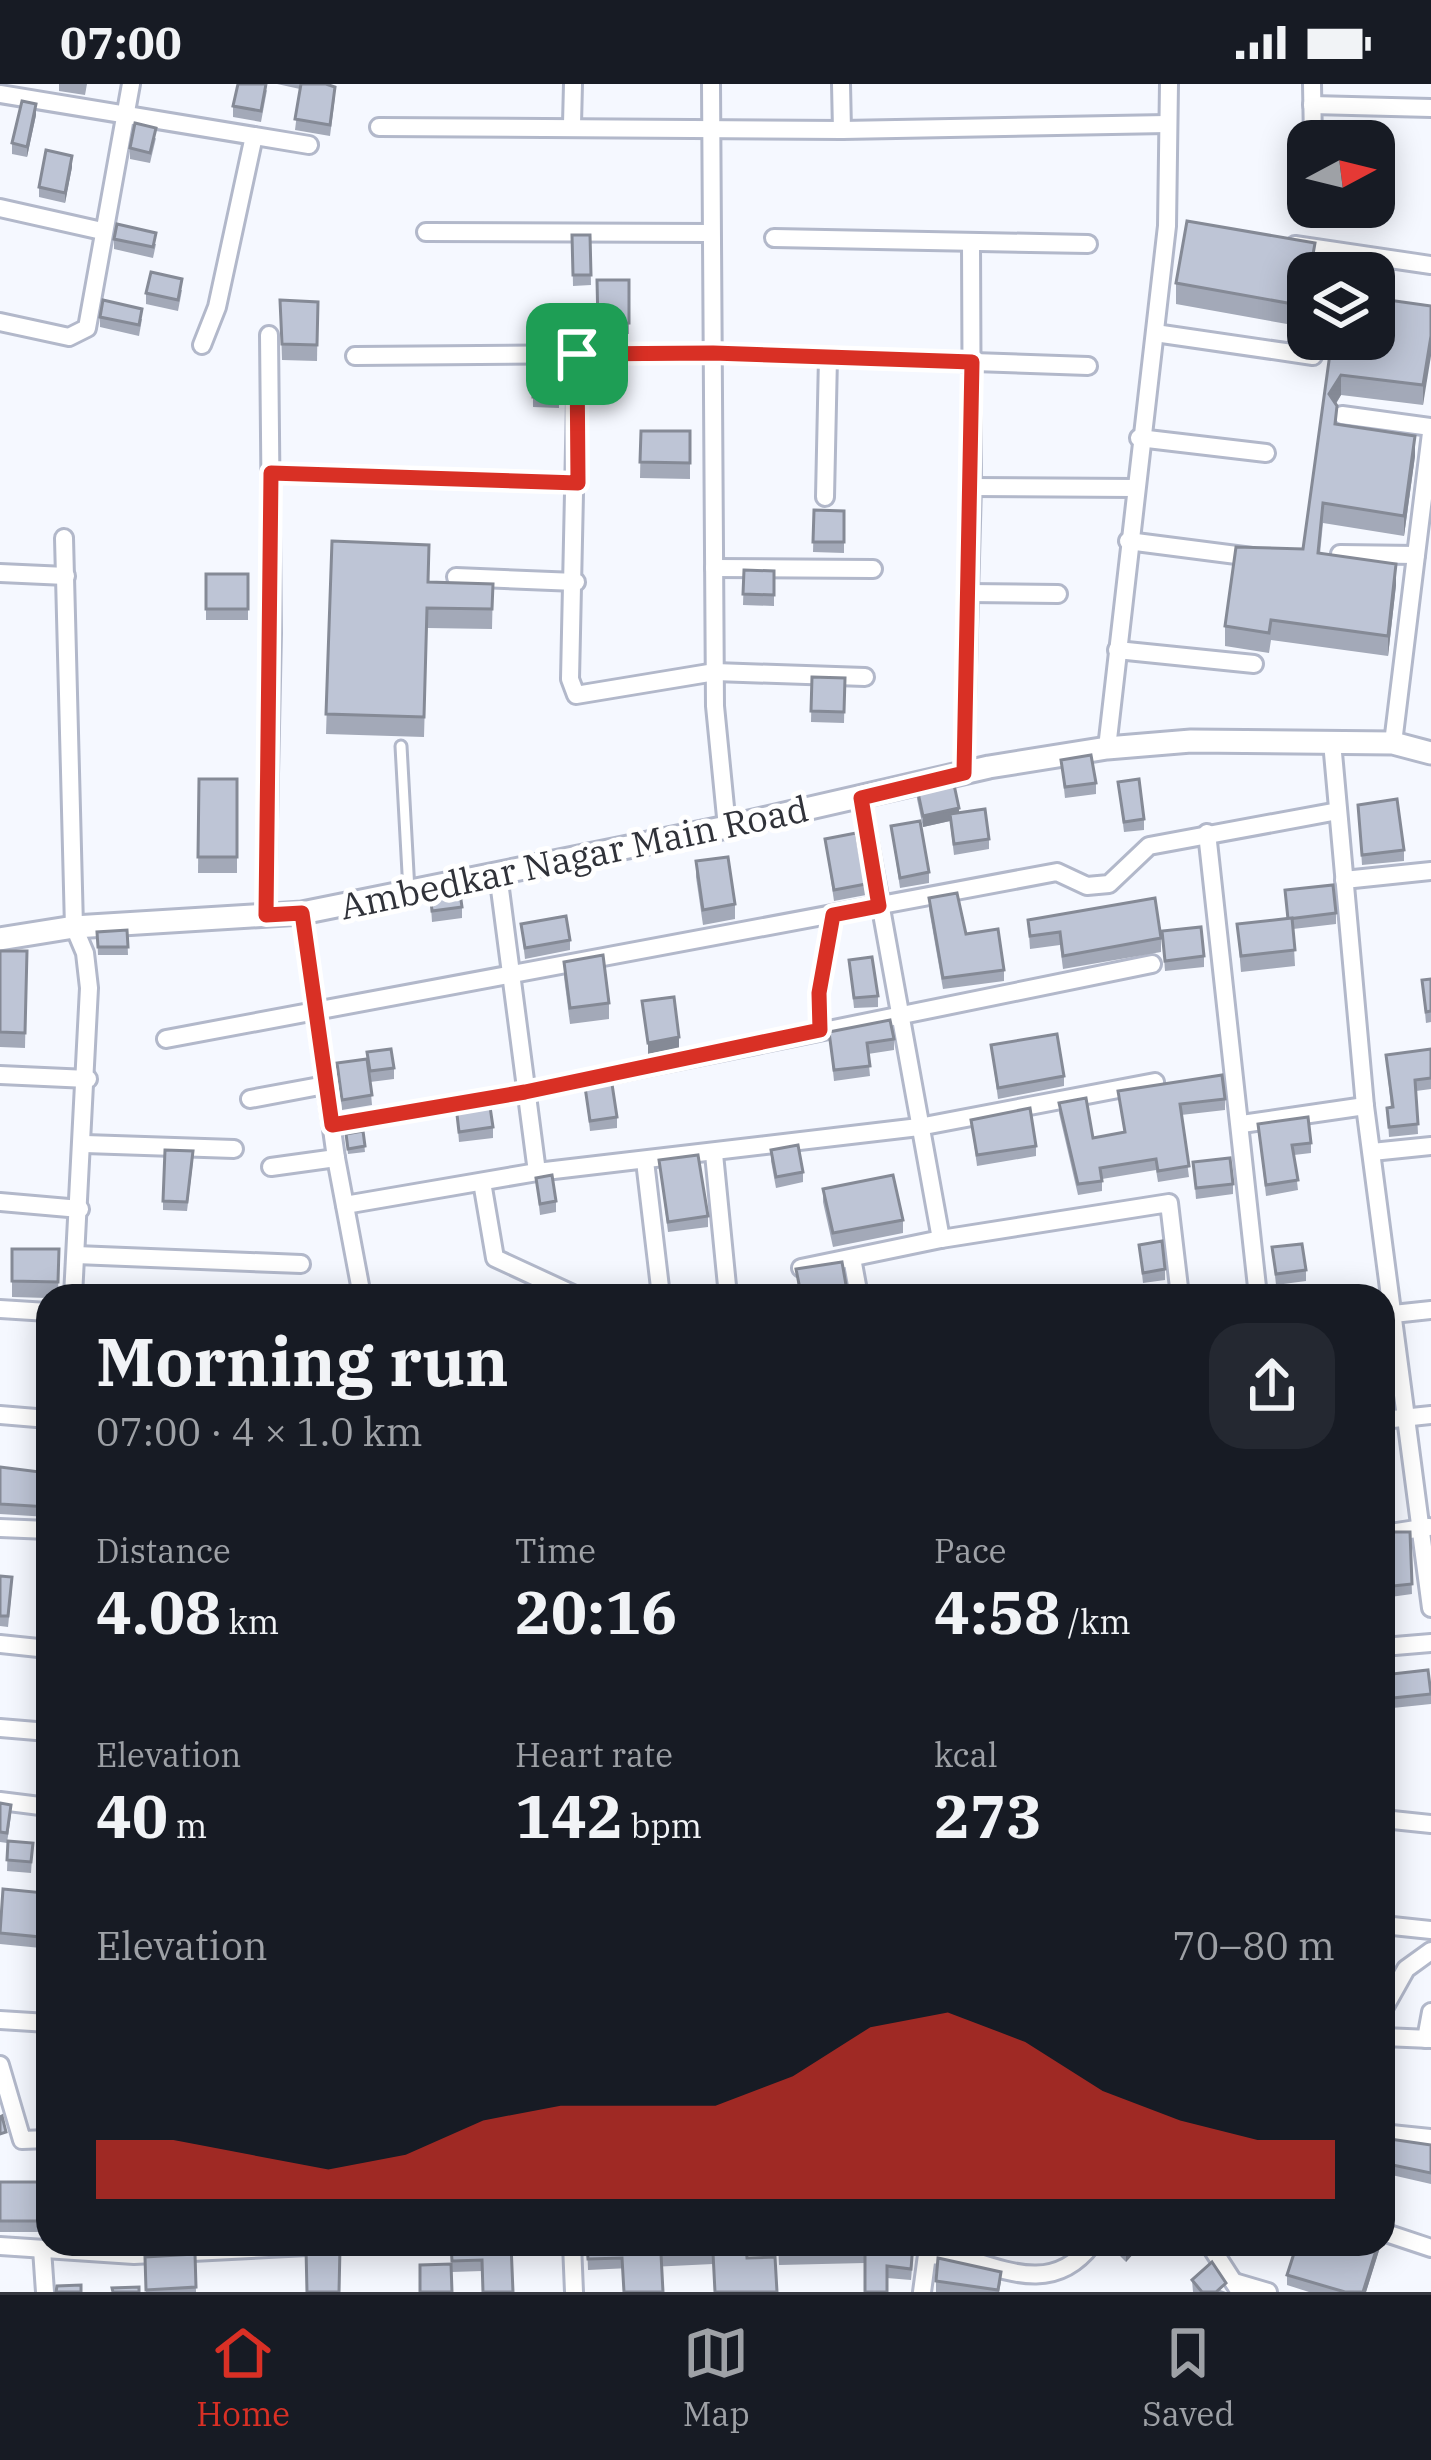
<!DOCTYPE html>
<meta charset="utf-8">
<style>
body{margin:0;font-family:"IBM Plex Serif",serif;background:#242831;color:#f1f3f6;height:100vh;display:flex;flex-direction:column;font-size:45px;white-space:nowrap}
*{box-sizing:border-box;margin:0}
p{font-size:39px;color:#9ea1a6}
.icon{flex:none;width:66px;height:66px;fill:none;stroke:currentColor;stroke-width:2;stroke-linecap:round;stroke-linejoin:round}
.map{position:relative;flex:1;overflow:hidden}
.sheet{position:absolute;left:36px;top:1200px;width:1359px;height:972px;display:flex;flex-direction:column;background:#171b24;border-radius:36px;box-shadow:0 6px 30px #0003}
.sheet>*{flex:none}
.needle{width:78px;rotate:83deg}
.tools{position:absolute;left:1287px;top:36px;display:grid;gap:24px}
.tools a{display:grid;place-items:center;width:108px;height:108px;border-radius:24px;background:#171b24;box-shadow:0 6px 30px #0003;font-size:60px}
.pin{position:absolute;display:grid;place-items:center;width:102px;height:102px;color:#fff;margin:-51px;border-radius:24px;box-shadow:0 6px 18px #0006}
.round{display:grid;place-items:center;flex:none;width:126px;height:126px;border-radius:36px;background:#242831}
.head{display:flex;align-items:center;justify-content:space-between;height:204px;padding:0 60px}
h1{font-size:66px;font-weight:800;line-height:90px}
.figures{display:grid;grid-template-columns:repeat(3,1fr);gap:18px;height:204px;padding:12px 60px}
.figures div{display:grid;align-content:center}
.figures b{font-size:60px;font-weight:800}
.figures small{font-size:33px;font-weight:400}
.figures p{font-size:33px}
.chart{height:336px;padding:24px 60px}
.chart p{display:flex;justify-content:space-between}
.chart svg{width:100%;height:216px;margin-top:12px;fill:#d93025;opacity:.7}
.status{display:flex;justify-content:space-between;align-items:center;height:84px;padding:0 60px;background:#171b24;direction:ltr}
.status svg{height:33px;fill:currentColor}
.dock{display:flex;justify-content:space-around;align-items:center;height:168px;border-top:3px solid #363941;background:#171b24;font-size:33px;color:#9ea1a6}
.dock a{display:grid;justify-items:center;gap:6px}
.dock .current{color:#d93025}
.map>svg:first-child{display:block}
</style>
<div class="status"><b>07:00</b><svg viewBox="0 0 49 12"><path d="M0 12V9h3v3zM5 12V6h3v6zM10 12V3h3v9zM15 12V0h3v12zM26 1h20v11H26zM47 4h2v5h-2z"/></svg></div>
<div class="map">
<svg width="1431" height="2208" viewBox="0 0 1431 2208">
<rect width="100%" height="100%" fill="#f5f8ff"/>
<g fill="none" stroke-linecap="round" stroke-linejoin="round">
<g stroke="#b2b8ca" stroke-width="15">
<polyline id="service" points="401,662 409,807"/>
</g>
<g stroke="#b2b8ca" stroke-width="22">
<g id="minor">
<polyline points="711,0 715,622 727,743"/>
<polyline points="841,0 842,46"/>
<polyline points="1312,0 1313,57"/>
<polyline points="0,10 309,61"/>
<polyline points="1312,21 1431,24"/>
<polyline points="572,40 573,0"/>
<polyline points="379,43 842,46 1167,40"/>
<polyline points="0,124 102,147"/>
<polyline points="426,148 710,149"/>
<polyline points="774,154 1088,160"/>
<polyline points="1295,161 1431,181"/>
<polyline points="0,238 69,253 87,244 131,0"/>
<polyline points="1155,249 1313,272"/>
<polyline points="202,261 217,223 254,52"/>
<polyline points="577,270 570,595 576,611 715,588 865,593"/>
<polyline points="355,272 713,269 1088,282"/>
<polyline points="1342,331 1431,343"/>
<polyline points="1139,354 1266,369"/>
<polyline points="271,389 578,399"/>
<polyline points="972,403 1134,404"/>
<polyline points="825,413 828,273"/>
<polyline points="64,454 74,843 85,869 89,904 73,1212"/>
<polyline points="1128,457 1252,473"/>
<polyline points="1340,470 1416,471"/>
<polyline points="714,484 873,485"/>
<polyline points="0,489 66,492"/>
<polyline points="456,493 576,498"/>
<polyline points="967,509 1058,510"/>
<polyline points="1117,566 1254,580"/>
<polyline points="1332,658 1365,1022 1431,1524"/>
<polyline points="1393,659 1431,349"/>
<polyline points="1107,664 1167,142 1169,0"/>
<polyline points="964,689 972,403 971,158"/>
<polyline points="861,714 941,1155"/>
<polyline points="1207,749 1258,1212"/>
<polyline points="498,790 537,1088"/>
<polyline points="1344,796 1431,787"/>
<polyline points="302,829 336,1074 362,1212"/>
<polyline points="266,831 272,549 269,251"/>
<polyline points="820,946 819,909 833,831"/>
<polyline points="166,955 1057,788 1087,802 1109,800 1149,762 1338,727"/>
<polyline points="0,991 88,995"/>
<polyline points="250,1015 325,1001"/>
<polyline points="1242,1040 1365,1022"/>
<polyline points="332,1041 525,1008 1152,880"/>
<polyline points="85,1060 234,1065"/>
<polyline points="1372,1068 1431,1062"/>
<polyline points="714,1070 728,1212"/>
<polyline points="645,1077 661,1212"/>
<polyline points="271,1083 336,1074"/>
<polyline points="482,1098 495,1174 577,1212"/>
<polyline points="0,1118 80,1125"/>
<polyline points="345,1121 537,1088 919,1043 1155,998"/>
<polyline points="76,1171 301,1180"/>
<polyline points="852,1174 859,1212"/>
<polyline points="801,1184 941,1155 1169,1119 1180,1212"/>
<polyline points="0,1225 48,1228"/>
<polyline points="1384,1231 1431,1226"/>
<polyline points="0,1331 48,1335"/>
<polyline points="1383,1336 1431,1331"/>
<polyline points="0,1444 48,1446"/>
<polyline points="1383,1450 1429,1443"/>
<polyline points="0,1560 48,1565"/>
<polyline points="1383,1563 1431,1559"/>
<polyline points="0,1644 48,1648"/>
<polyline points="0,1717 48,1723"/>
<polyline points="1383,1735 1431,1740"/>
<polyline points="1383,1841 1431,1846"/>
<polyline points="1383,1926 1406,1885 1431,1867"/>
<polyline points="0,1936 48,1939"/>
<polyline points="1383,1953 1431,1955"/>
<polyline points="1426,1955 1431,1928"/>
<polyline points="0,1981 22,2056 48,2055"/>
<polyline points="1391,2050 1431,2054"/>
<polyline points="1383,2148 1431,2164"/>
<polyline points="572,2160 574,2208"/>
<polyline points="1209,2160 1240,2208"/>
<polyline points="0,2162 134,2171 347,2160"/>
<polyline points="42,2165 45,2208"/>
<path d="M961,2173c50,16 95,35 131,-13"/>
<polyline points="1234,2198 1268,2208"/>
<polyline points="922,2208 927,2171 961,2173 963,2160"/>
</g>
</g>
<g stroke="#b2b8ca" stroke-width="27">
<polyline id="tertiary" points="0,855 74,843 302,829 727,743 989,683 1107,664 1191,657 1393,659 1431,669"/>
</g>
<use href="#service" stroke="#fff" stroke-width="9"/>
<use href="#minor" stroke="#fff" stroke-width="16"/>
<use href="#tertiary" stroke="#fff" stroke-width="21"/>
</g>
<g fill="#a3a9b8">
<polygon points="59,0 87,0 85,11 59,7"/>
<polygon points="277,0 327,0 335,13 330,52 295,46 300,5"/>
<polygon points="267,6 261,38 233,33 233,22"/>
<polygon points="36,31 27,73 12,70 12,59"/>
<polygon points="156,54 150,79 130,75 130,64"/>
<polygon points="72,83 65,119 39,113 39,103"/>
<polygon points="572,151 590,151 591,201 573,202"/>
<polygon points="114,155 156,160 153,174 114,165"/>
<polygon points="1315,180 1313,189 1308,189 1308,218 1304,243 1176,220 1176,199"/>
<polygon points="597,196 629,196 629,250 598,250"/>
<polygon points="182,206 178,227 146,220 146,209"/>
<polygon points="280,216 318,218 317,277 282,276"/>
<polygon points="1431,222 1423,321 1341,311 1336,320 1337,340 1415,372 1404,452 1323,439 1320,470 1396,501 1388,572 1271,556 1269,569 1225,562 1225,542 1303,465 1332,255"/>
<polygon points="100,233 142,235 139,252 100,243"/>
<polygon points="559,272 559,324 533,323 533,273"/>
<polygon points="641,347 690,347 690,395 640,394"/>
<polygon points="814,426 844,427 844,469 813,468"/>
<polygon points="332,457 429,498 493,500 492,545 427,544 424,653 326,650"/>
<polygon points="744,486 774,487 774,522 743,521"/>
<rect x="206" y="490" width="42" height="46"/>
<polygon points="812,593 845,594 844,639 811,638"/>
<polygon points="1061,676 1096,699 1096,710 1065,714"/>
<polygon points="199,695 237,695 237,789 198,789"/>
<polygon points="1118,698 1144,735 1144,746 1124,748"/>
<polygon points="917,704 959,728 989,755 989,765 954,771 950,737 923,743 917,715"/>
<polygon points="1358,721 1404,766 1404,777 1362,781"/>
<polygon points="891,742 929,788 929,799 900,804"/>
<polygon points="825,755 866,800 866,811 834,817"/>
<polygon points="696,777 735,820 735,835 703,841 696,793"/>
<polygon points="1285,806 1336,829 1336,840 1293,845 1295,882 1241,888 1237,840 1287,835"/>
<polygon points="430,808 462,823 462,834 432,838"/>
<polygon points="929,814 1004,886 1004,897 943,905 929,825"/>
<polygon points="1028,836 1161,854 1161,868 1063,885 1060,861 1030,865"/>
<polygon points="521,840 570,856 570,866 525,875"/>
<polygon points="127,846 128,871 98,871 97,848"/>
<polygon points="1162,847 1204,872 1204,883 1165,887"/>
<polygon points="0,867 27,867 25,964 0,963"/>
<polygon points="849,876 878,912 878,923 854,924"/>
<polygon points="564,878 609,919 609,935 570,940 564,893"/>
<polygon points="1431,895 1431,938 1426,939 1422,896"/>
<polygon points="829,948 894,955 894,966 868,970 870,992 834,997"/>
<polygon points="991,961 1064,992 1064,1002 998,1015"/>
<polygon points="1431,965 1431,1005 1416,1007 1418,1050 1389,1053 1387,1024 1391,1024 1386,971"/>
<polygon points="337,979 394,984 394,995 370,998 372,1021 342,1026"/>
<polygon points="585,1003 617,1033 617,1044 590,1047"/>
<polygon points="1118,1007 1225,1015 1225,1026 1181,1031 1189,1093 1158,1098 1156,1086 1102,1095 1102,1107 1078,1111 1059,1029 1059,1019 1093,1054 1124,1048"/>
<polygon points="456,1022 493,1043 493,1054 459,1058"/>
<polygon points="971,1036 1036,1062 1036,1072 977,1082"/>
<polygon points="1258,1040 1311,1059 1311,1069 1294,1071 1298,1106 1266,1112"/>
<polygon points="363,1047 365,1068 348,1070 346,1050"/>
<polygon points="771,1066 803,1088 803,1098 776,1104 771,1077"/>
<polygon points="659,1076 708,1132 708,1143 668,1148"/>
<polygon points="193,1077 187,1127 163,1126 163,1117"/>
<polygon points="1193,1078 1233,1100 1233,1110 1196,1115"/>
<polygon points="536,1094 556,1117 556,1128 540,1131"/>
<polygon points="823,1105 903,1136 903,1149 833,1163 823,1118"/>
<polygon points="1139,1161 1165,1185 1165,1196 1143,1199"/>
<polygon points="1272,1163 1306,1186 1306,1197 1276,1201"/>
<polygon points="12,1165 59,1165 58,1212 48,1212 48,1214 12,1213"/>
<polygon points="796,1185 846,1201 846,1212 799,1212"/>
<polygon points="1383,1263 1389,1295 1389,1306 1383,1307"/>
<polygon points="0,1383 48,1389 48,1433 0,1430"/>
<polygon points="1383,1448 1410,1448 1412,1510 1383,1514"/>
<polygon points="0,1492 12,1504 8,1543 0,1542"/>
<polygon points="1383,1591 1431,1610 1431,1620 1383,1625"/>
<polygon points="0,1719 11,1731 7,1759 0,1758"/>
<polygon points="8,1757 33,1759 31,1789 7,1787"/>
<polygon points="45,1809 41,1864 0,1860 0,1840"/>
<polygon points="1383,2054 1431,2061 1431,2100 1383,2089"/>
<polygon points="0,2098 41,2098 42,2148 0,2148"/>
<polygon points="451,2160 511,2160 482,2187 452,2188"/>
<polygon points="587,2160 746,2160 713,2180 588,2186"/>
<polygon points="778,2160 914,2160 911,2196 887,2194 865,2179 779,2181"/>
<polygon points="973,2160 1001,2160 999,2172 975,2164"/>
<polygon points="1108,2160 1142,2160 1126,2178"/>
<polygon points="1381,2160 1366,2208 1309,2208 1287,2201 1287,2191"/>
<polygon points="195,2170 196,2208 146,2208 145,2173"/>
<polygon points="1192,2196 1226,2208 1193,2208"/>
<polygon points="936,2197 1001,2198 999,2208 936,2208"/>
</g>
<g fill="#858a96">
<polygon points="36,20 36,31 27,73 27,63"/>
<polygon points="72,72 72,83 65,119 65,109"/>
<polygon points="1315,159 1313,189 1309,189"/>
<polygon points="1308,197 1308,218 1304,243 1304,222"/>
<polygon points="1431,252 1431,272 1423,321 1423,301"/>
<polygon points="1341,291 1341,311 1329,330 1329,310"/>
<polygon points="1415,352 1415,372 1404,452 1404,432"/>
<polygon points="1396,480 1396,501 1388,572 1388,552"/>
<polygon points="959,724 959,735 950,730 950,737 923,743 923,732"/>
<polygon points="679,953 679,964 648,970 648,959"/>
<polygon points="1133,2160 1142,2160 1126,2178 1126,2168"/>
<polygon points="1378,2160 1381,2160 1366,2208 1363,2208"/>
</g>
<g fill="#bec5d6" stroke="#858a96" stroke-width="3">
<polygon points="238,0 266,0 261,27 233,22"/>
<polygon points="301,0 326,0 335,3 330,41 295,35"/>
<polygon points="22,17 36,20 27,63 12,59"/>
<polygon points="135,39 156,44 150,69 130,64"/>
<polygon points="46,66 72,72 65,109 39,103"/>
<polygon points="1187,137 1315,159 1304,222 1176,199"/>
<polygon points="117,140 156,149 153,163 114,155"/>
<polygon points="572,151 590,151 591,191 573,191"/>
<polygon points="151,188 182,195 178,216 146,209"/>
<polygon points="597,196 629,196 629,239 598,240"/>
<polygon points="1374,214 1431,222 1431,252 1423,301 1341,291 1329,310 1337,322 1335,340 1415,352 1404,432 1323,419 1318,469 1396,480 1388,552 1271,536 1269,549 1225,542 1236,463 1303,465 1332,255 1374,255"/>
<polygon points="103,216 142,225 139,241 100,233"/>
<polygon points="280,216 318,218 317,261 282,260"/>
<polygon points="559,272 559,313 533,313 533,273"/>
<polygon points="641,347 690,347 690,379 640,378"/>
<polygon points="814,426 844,427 844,458 813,458"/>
<polygon points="332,457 429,461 428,498 493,500 492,525 427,524 424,633 326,630"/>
<polygon points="744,486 774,487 774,511 743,510"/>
<rect x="206" y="490" width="42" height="35"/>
<polygon points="812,593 845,594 844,628 811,627"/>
<polygon points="1091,671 1096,699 1065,703 1061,676"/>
<polygon points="199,695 237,695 237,773 198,773"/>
<polygon points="1139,695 1144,735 1124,738 1118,698"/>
<polygon points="953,696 959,724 923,732 917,704"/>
<polygon points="1397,715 1404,766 1362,771 1358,721"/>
<polygon points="985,725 989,755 954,760 950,730"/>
<polygon points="920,737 929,788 900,794 891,742"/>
<polygon points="856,749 866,800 834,806 825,755"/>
<polygon points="728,773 735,820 703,826 696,777"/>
<polygon points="1333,801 1336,829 1288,835 1285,806"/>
<polygon points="459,802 462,823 432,827 430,808"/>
<polygon points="957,809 966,850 998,845 1004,886 943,894 929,814"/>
<polygon points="1155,814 1161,854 1063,872 1060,848 1030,852 1028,836"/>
<polygon points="566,832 570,856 525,864 521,840"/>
<polygon points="1292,834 1295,866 1241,872 1237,840"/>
<polygon points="1201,843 1204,872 1165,877 1162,847"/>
<polygon points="127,846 128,863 98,863 97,848"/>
<polygon points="0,867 27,867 25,949 0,948"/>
<polygon points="603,871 609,919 570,924 564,878"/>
<polygon points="872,873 878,912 854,914 849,876"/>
<polygon points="1431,895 1431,927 1426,928 1422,896"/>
<polygon points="674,913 679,953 648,959 642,917"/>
<polygon points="890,936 894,955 867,959 870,982 834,986 829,948"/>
<polygon points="1057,950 1064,992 998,1004 991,961"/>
<polygon points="391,965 394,984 370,987 367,968"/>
<polygon points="1431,965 1431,994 1415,996 1418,1040 1389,1043 1387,1024 1393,1023 1386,971"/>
<polygon points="367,975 372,1011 342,1016 337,979"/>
<polygon points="1222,991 1225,1015 1180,1020 1189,1082 1158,1087 1156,1075 1100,1084 1102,1097 1078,1100 1059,1019 1086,1014 1093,1054 1125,1048 1118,1007"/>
<polygon points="612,1000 617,1033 590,1037 585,1003"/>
<polygon points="489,1016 493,1043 459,1048 456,1022"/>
<polygon points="1030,1024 1036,1062 977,1071 971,1036"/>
<polygon points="1308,1033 1311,1059 1292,1061 1298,1096 1266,1101 1258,1040"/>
<polygon points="363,1047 365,1062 348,1065 346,1050"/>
<polygon points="798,1061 803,1088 776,1093 771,1066"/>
<polygon points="165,1066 193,1067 187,1118 163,1117"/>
<polygon points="698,1071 708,1132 668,1138 659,1076"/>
<polygon points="1230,1074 1233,1100 1196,1104 1193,1078"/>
<polygon points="552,1091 556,1117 540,1120 536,1094"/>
<polygon points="893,1091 903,1136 833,1149 823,1105"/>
<polygon points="1162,1157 1165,1185 1143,1189 1139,1161"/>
<polygon points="1302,1160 1306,1186 1276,1190 1272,1163"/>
<polygon points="12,1165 59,1165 58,1198 12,1197"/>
<polygon points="842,1178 846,1201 801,1210 796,1185"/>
<polygon points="1082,1202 1083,1212 1021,1212 1020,1208"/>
<polygon points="394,1206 415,1212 393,1212"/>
<polygon points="1383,1263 1385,1263 1389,1295 1383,1296"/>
<polygon points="0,1383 48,1389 48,1423 0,1420"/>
<polygon points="1383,1448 1410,1448 1412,1500 1383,1503"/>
<polygon points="0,1492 12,1493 8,1532 0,1532"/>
<polygon points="1428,1586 1431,1610 1383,1615 1383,1591"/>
<polygon points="0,1719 11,1721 7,1749 0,1748"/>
<polygon points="8,1757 33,1759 31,1778 7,1776"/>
<polygon points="3,1805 45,1809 41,1853 0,1849"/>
<polygon points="2,2032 6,2048 0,2050 0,2033"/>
<polygon points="1383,2054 1431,2061 1431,2089 1383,2079"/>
<polygon points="0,2098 41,2098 42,2137 0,2137"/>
<polygon points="451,2160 511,2160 513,2208 483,2208 482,2176 452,2177"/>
<polygon points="587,2160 746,2160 747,2174 775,2173 777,2208 715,2208 713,2169 661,2170 663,2208 624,2208 622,2174 588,2175"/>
<polygon points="778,2160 913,2160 911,2185 887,2182 887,2208 865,2208 865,2168 779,2169"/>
<polygon points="1118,2160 1133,2160 1126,2168"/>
<polygon points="1297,2160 1378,2160 1363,2208 1345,2208 1287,2191"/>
<polygon points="340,2164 339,2208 307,2208 306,2165"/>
<polygon points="195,2170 196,2203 146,2206 145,2173"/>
<polygon points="938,2174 1001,2188 998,2206 936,2197"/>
<polygon points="1212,2178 1226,2199 1216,2208 1202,2208 1192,2196"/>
<polygon points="451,2180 452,2208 420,2208 420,2181"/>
<polygon points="81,2201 81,2208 56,2208 57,2202"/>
<polygon points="139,2203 139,2208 113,2208 112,2204"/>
</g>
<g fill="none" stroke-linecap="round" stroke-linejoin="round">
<g stroke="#fff" stroke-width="24">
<polygon id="route" points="713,269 972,278 964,689 861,714 879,822 833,831 819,909 820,946 525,1008 332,1041 302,829 266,831 271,389 578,399 577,270"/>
</g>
<use href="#route" stroke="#d93025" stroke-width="15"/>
</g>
<g text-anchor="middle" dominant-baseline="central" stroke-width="10" stroke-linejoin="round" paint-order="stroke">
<g font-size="36" fill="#303239" stroke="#fff">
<text transform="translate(574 773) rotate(-12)">Ambedkar Nagar Main Road</text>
</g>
</g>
</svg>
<div class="tools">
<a><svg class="needle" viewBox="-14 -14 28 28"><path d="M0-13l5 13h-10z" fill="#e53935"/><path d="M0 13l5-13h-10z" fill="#9ea1a6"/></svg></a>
<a><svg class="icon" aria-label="layers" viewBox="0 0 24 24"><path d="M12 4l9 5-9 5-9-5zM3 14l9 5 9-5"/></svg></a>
</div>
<div class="pin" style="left:577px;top:270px;background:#1e9e55"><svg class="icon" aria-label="arrive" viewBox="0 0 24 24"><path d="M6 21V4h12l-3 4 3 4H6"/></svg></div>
<section class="sheet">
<div class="head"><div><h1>Morning run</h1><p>07:00 · 4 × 1.0 km</p></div><a class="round"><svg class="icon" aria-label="share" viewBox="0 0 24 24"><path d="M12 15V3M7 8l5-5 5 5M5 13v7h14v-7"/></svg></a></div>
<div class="figures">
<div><p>Distance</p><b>4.08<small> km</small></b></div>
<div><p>Time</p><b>20:16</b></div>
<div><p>Pace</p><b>4:58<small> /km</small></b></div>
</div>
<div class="figures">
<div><p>Elevation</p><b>40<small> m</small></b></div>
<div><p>Heart rate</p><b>142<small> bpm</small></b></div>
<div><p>kcal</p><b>273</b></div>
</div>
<div class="chart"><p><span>Elevation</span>70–80 m</p>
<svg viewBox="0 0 160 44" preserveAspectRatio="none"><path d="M0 44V32L10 32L20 35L30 38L40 35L50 28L60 25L70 25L80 25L90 19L100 9L110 6L120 12L130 22L140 28L150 32L160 32V44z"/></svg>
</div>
</section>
</div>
<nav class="dock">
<a class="current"><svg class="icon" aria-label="home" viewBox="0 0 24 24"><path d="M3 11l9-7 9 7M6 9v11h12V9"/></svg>Home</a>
<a><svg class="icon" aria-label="map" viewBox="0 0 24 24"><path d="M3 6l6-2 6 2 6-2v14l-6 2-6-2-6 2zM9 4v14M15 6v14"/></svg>Map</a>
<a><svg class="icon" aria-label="saved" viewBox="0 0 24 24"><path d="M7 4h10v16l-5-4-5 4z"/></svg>Saved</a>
</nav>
